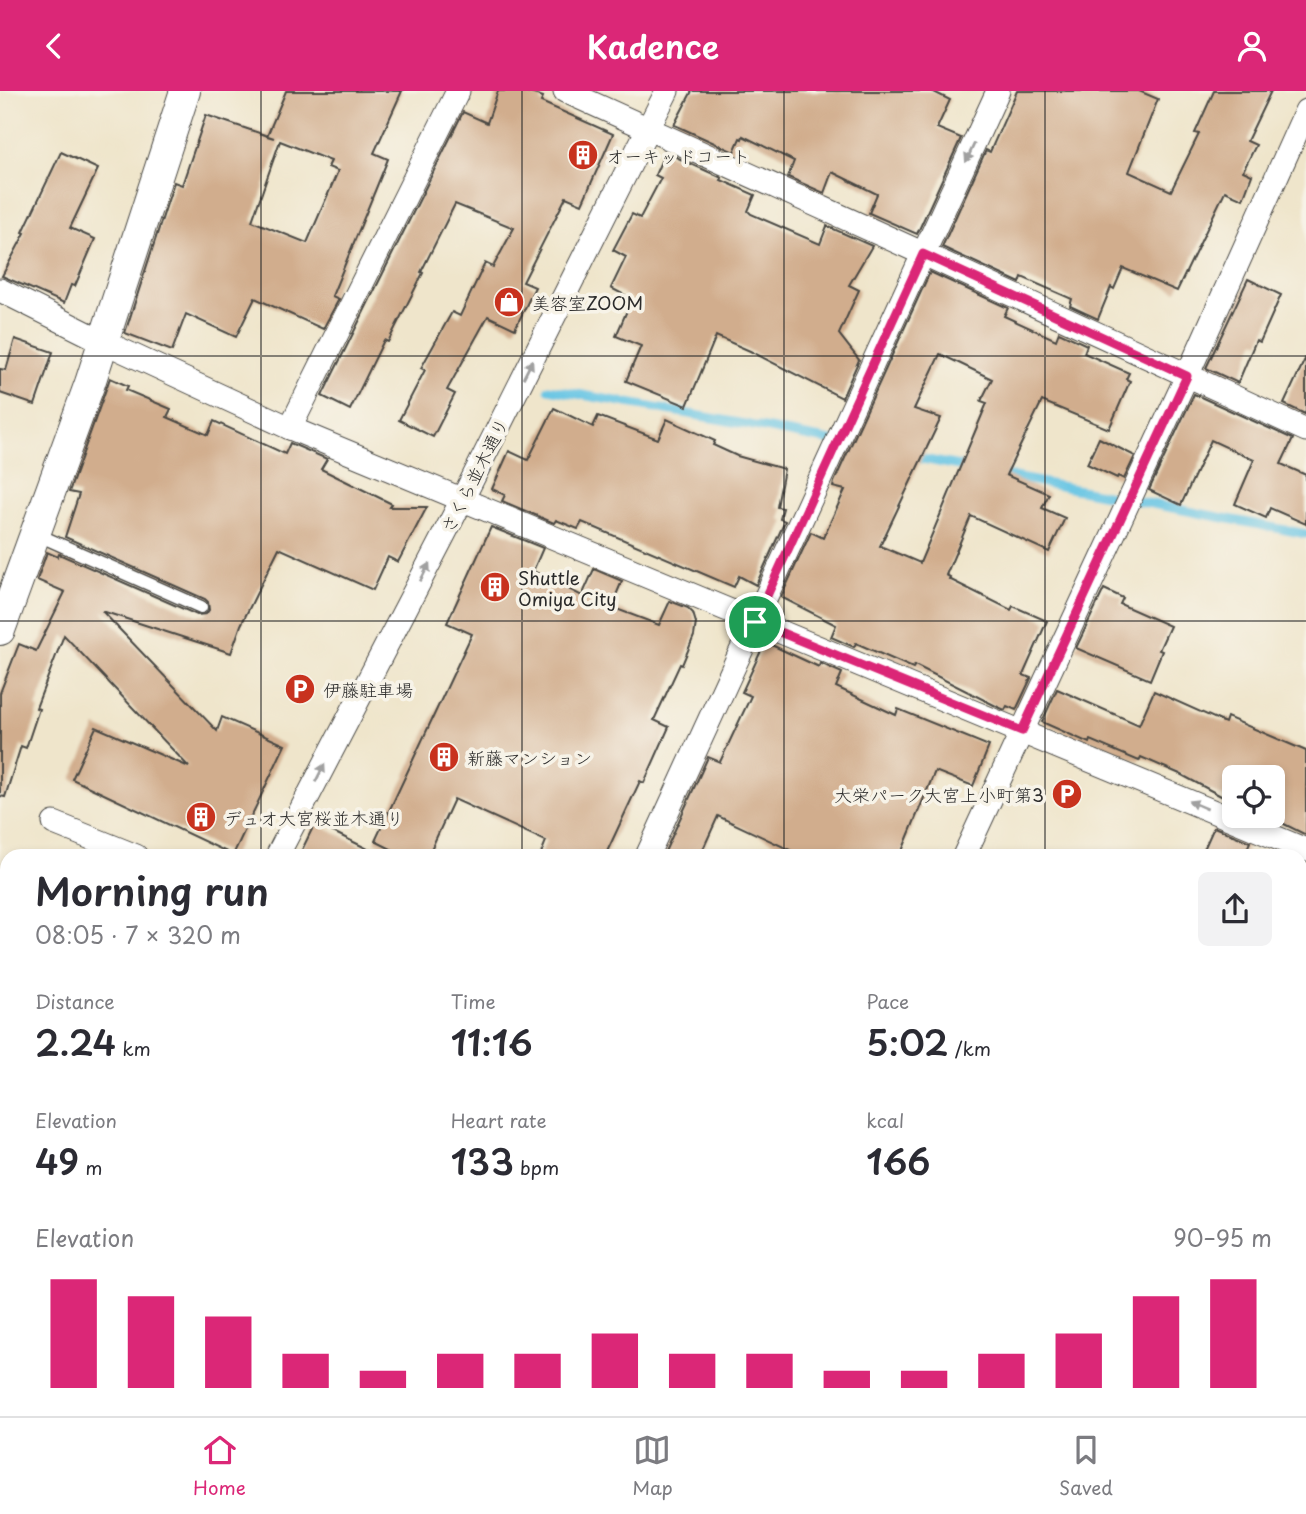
<!DOCTYPE html>
<meta charset="utf-8">
<style>
body{margin:0;font-family:"Playpen Sans","Klee One",sans-serif;background:#f2f2f3;color:#2b2b33;height:100vh;display:flex;flex-direction:column;font-size:26px;white-space:nowrap}
*{box-sizing:border-box;margin:0}
p{font-size:23px;color:#7c7c81}
.icon{flex:none;width:38px;height:38px;fill:none;stroke:currentColor;stroke-width:2;stroke-linecap:round;stroke-linejoin:round}
.map{position:relative;flex:1;overflow:hidden}
.panel{position:absolute;left:0px;top:758px;width:1307px;height:569px;display:flex;flex-direction:column;background:#fff;border-radius:21px 21px 0 0;box-shadow:0 4px 10px #0003}
.panel>*{flex:none}
.tools{position:absolute;left:1222px;top:674px;display:grid;gap:14px}
.tools a{display:grid;place-items:center;width:63px;height:63px;border-radius:10px;background:#fff;box-shadow:0 4px 10px #0003;font-size:35px}
.pin{position:absolute;display:grid;place-items:center;width:60px;height:60px;color:#fff;margin:-30px;border:4px solid #fff;border-radius:50%;box-shadow:0 2px 7px #0007}
.round{display:grid;place-items:center;flex:none;width:74px;height:74px;border-radius:10px;background:#f2f2f3}
.head{display:flex;align-items:center;justify-content:space-between;height:119px;padding:0 35px}
h1{font-size:38px;font-weight:600;line-height:52px}
.metrics{display:grid;grid-template-columns:repeat(3,1fr);gap:10px;height:119px;padding:7px 35px}
.metrics div{display:grid;align-content:center}
.metrics b{font-size:35px;font-weight:600}
.metrics small{font-size:19px;font-weight:400}
.metrics p{font-size:19px}
.chart{height:196px;padding:14px 35px}
.chart p{display:flex;justify-content:space-between}
.chart svg{width:100%;height:126px;margin-top:7px;stroke:#db2777;stroke-width:6}
header{display:flex;justify-content:space-between;align-items:center;height:91px;padding:0 35px;background:#db2777;color:#fff;font-size:32px;font-weight:600}
.tabs{display:flex;justify-content:space-around;align-items:center;height:98px;border-top:2px solid #e1e1e2;background:#fff;font-size:19px;color:#7c7c81}
.tabs a{display:grid;justify-items:center;gap:4px}
.tabs .selected{color:#db2777}
.map>svg:first-child{display:block}
</style>
<header><svg class="icon" aria-label="back" viewBox="0 0 24 24"><path d="M15 5l-7 7 7 7"/></svg>Kadence<svg class="icon" aria-label="person" viewBox="0 0 24 24"><circle cx="12" cy="8" r="4"/><path d="M4 21q1-7 8-7t8 7"/></svg></header>
<div class="map">
<svg width="1306" height="1325" viewBox="0 0 1306 1325">
<rect width="100%" height="100%" fill="#f7f3e8"/>
<filter id="ink" filterUnits="userSpaceOnUse"><feTurbulence type="fractalNoise" baseFrequency=".0143" numOctaves="2"/><feDisplacementMap in="SourceGraphic" scale="14" xChannelSelector="R" yChannelSelector="G"/><feConvolveMatrix kernelMatrix="1 2 1 2 8 2 1 2 1" color-interpolation-filters="sRGB"/></filter>
<filter id="wash" filterUnits="userSpaceOnUse"><feTurbulence type="fractalNoise" baseFrequency=".00686" numOctaves="4" result="noise"/><feDisplacementMap in="SourceGraphic" scale="28" xChannelSelector="R" yChannelSelector="G"/><feGaussianBlur stdDeviation="1.57" result="paint"/><feColorMatrix in="noise" values="0 0 0 0 0 0 0 0 0 0 0 0 0 0 0 0 0 1.4 0 .05"/><feComposite in="paint" operator="in"/></filter>
<g filter="url(#wash)">
<rect width="100%" height="100%" fill="#efe5cb"/>
<g fill="none" stroke-linecap="round" stroke-linejoin="round">
<g stroke="#66c5e4" stroke-width="9">
<polyline points="549,298 723,329 836,351"/>
<polyline points="912,366 970,377"/>
<polyline points="998,383 1306,443"/>
</g>
</g>
<g id="blocks">
<g fill="#d1ad8d" fill-rule="evenodd">
<path d="M286,0h116l-28,62 14,6 -56,137 7,3 -16,30 -68,-31 -19,39 -50,-23 -14,37 -47,-18 49,-151 8,3 24,-70 68,23 -7,-2zM280,50l51,20 -3,6 10,4 -31,72 -55,-22z"/>
<polygon points="498,0 524,0 543,6 541,11 613,43 582,113 566,106 523,191 535,196 515,238 488,225 447,299 455,303 433,346 399,329 425,279 421,277 452,221 460,225 485,172 493,176 514,137 455,113 421,181 423,182 388,251 384,249 350,319 322,305 463,21 487,32"/>
<polygon points="692,0 932,0 950,9 937,37 961,47 917,143 869,122 877,103 832,81 824,102 788,86 794,70 743,45 742,48 740,47 734,61 677,35 674,34"/>
<polygon points="1017,0 1139,0 1158,8 1129,81 1171,100 1199,43 1195,42 1214,0 1271,0 1247,50 1256,54 1243,80 1252,84 1243,108 1225,100 1177,200 1123,177 1114,198 1111,196 1098,228 1070,215 1072,208 1022,186 1020,192 942,156 986,59 990,61"/>
<polygon points="61,61 98,78 70,137 95,148 75,195 71,194 64,212 2,185 25,142 23,141"/>
<polygon points="665,61 722,87 721,89 755,104 748,120 751,123 820,153 827,135 872,155 849,194 859,199 839,243 859,269 842,307 750,260 716,245 687,315 626,290 641,255 616,245 632,208 611,197 626,166 613,159 632,123 640,127 661,87 655,84"/>
<path d="M930,181l78,36 -4,8 52,24 3,-8 28,13 -3,8 45,20 -3,6 4,2 -21,48 -67,-28 -36,74 43,19 -7,14 23,10 -16,34 -78,-36 -25,59 4,2 -1,2 62,31 2,-4 34,15 -24,54 8,3 -15,32 -9,-4 -2,4 -7,-3 -83,-42 -2,3 -57,-25 -2,4 -23,-10 5,-12 -55,-28 30,-65 12,6 22,-48 -12,-3 1,-5zM940,263l52,25 -11,22 6,2 -67,160 -40,-17 61,-128 -27,-9z"/>
<polygon points="1248,188 1281,204 1260,251 1256,249 1238,292 1206,277"/>
<polygon points="15,248 53,261 35,314 0,302 0,278 6,279"/>
<polygon points="1306,266 1306,320 1305,323 1284,313"/>
<polygon points="110,287 128,295 126,299 171,318 167,326 208,344 214,330 285,363 290,352 327,368 321,378 392,413 390,416 427,416 398,471 388,466 373,499 279,457 241,534 231,562 102,520 217,640 222,626 285,654 233,764 72,688 96,636 189,676 64,544 36,617 39,618 26,657 21,655 5,706 0,705 0,602 19,553 36,560 65,501 37,489 47,461 58,466 59,463 197,524 206,523 209,519 208,511 205,508 65,446 79,403 69,401"/>
<polygon points="1194,303 1293,348 1281,373 1306,384 1306,433 1270,417 1266,427 1235,413 1254,369 1211,349 1181,414 1149,399"/>
<polygon points="554,317 593,336 598,325 658,348 667,328 715,350 713,354 737,365 784,378 777,416 783,417 780,428 785,430 756,494 739,485 734,496 582,431 578,438 556,429 554,432 502,410 505,404 492,398 509,360 528,369"/>
<polygon points="1099,347 1135,365 1124,388 1118,385 1117,387 1087,373"/>
<polygon points="491,436 543,457 533,480 582,505 594,478 622,490 611,516 659,534 670,510 688,517 693,522 696,532 694,545 682,574 680,573 654,629 669,636 644,692 640,690 605,765 540,765 546,750 454,708 428,765 405,765 375,750 472,543 447,532"/>
<polygon points="1104,498 1123,507 1120,513 1170,535 1159,559 1162,560 1150,589 1076,557"/>
<polygon points="765,551 819,576 820,572 842,582 836,596 896,624 898,618 989,655 973,695 935,680 900,765 787,765 790,759 718,725 700,765 663,765 708,666 720,671 751,605 742,601"/>
<polygon points="1057,598 1139,634 1154,600 1225,632 1227,626 1306,660 1306,744 1266,724 1272,724 1272,686 1234,686 1234,712 1180,683 1141,666 1139,670 1090,649 1089,652 1042,631"/>
<polygon points="315,732 382,765 299,765"/>
<polygon points="1214,736 1250,751 1244,765 1201,765"/>
</g>
</g>
</g>
<g filter="url(#ink)">
<use href="#blocks" fill-opacity="0" stroke="#484743" stroke-width="2"/>
<g fill="none" stroke-linecap="round" stroke-linejoin="round">
<g stroke="#484743" stroke-width="15">
<g id="service">
<polyline points="36,443 201,516"/>
<polyline points="72,1325 75,1320"/>
<polyline points="221,1325 224,1320"/>
</g>
</g>
<g stroke="#484743" stroke-width="25">
<g id="minor">
<polyline points="565,0 924,163 1306,339"/>
<polyline points="0,199 104,251 290,337 1306,759"/>
<polyline points="290,337 458,0"/>
<polyline points="54,732 136,765"/>
<polyline points="277,765 462,409 667,0"/>
<polyline points="647,765 998,0"/>
<polyline points="964,765 1187,285 1306,20"/>
<polyline points="1300,1019 1306,1022"/>
<polyline points="0,1103 7,1095"/>
<polyline points="1300,1300 1306,1305"/>
<polyline points="922,1320 934,1325"/>
<polyline points="709,1325 711,1320"/>
</g>
</g>
<g stroke="#484743" stroke-width="32">
<g id="tertiary">
<polyline points="0,539 90,292 185,0"/>
<polyline points="0,1069 7,1074"/>
<polyline points="391,1320 399,1325"/>
</g>
</g>
<g stroke="#484743" stroke-width="36">
<g id="secondary">
<polyline points="1300,868 1306,856"/>
<polyline points="1300,976 1306,963"/>
<polyline points="1094,1325 1097,1320"/>
<polyline points="1142,1325 1145,1320"/>
</g>
</g>
<use href="#service" stroke="#fff" stroke-width="12"/>
<use href="#minor" stroke="#fff" stroke-width="23"/>
<use href="#tertiary" stroke="#fff" stroke-width="30"/>
<use href="#secondary" stroke="#f9e7c3" stroke-width="33"/>
</g>
<defs><path id="oneway-solid" d="M-6-.8H1V-3.2L6.5 0L1 3.2V.8H-6Z" transform="scale(1.75)"/></defs>
<g fill="#a0a0a0">
<use href="#oneway-solid" transform="translate(970 62) rotate(115)"/>
<use href="#oneway-solid" transform="translate(528 278) rotate(-63)"/>
<use href="#oneway-solid" transform="translate(425 481) rotate(-63)"/>
<use href="#oneway-solid" transform="translate(320 682) rotate(-63)"/>
<use href="#oneway-solid" transform="translate(1198 714) rotate(-157)"/>
</g>
</g>
<g fill="none" stroke-linecap="round" stroke-linejoin="round" filter="url(#ink)">
<g stroke="#fff" stroke-width="14">
<polygon id="route" points="923,163 1187,285 1022,640 755,531"/>
</g>
<use href="#route" stroke="#db2777" stroke-width="9"/>
</g>
<path fill="none" stroke="#2b2b2b" stroke-width="2" stroke-opacity="0.55" d="M261,0v765M522,0v765M784,0v765M1045,0v765M0,265h1306M0,530h1306M0,795h7M1300,795h6M0,1060h7M1300,1060h6M261,1320v5M522,1320v5M784,1320v5M1045,1320v5"/>
<defs>
<g id="building-disc" transform="scale(1.575)"><circle r="9.5" fill="#c8321e" stroke="#f7f3e8"/><path d="M-4-6H4V6H1V3H-1V6H-4ZM-2.5-4.3h1.7v1.8h-1.7ZM.8-4.3h1.7v1.8H.8ZM-2.5-1h1.7V.8h-1.7ZM.8-1h1.7V.8H.8Z" fill="#fff"/></g>
<g id="shop-disc" transform="scale(1.575)"><circle r="9.5" fill="#c8321e" stroke="#f7f3e8"/><path d="M-5-2.5h2.3a2.7 3.5 0 0 1 5.4 0H5L5.5 6h-11ZM-1.5-2.5h3a1.5 2.3 0 0 0-3 0Z" fill="#fff"/></g>
<g id="parking-disc" transform="scale(1.575)"><circle r="9.5" fill="#c8321e" stroke="#f7f3e8"/><path d="M-3.5-5.5H1a3.5 3.5 0 0 1 0 7H-1V5.5H-3.5ZM-1-3.4V-.6H.8a1.4 1.4 0 0 0 0-2.8Z" fill="#fff"/></g>
</defs>
<g fill-rule="evenodd">
<use href="#building-disc" x="583" y="64"/>
<use href="#shop-disc" x="509" y="211"/>
<use href="#building-disc" x="495" y="496"/>
<use href="#parking-disc" x="300" y="598"/>
<use href="#building-disc" x="444" y="666"/>
<use href="#parking-disc" x="1067" y="703"/>
<use href="#building-disc" x="201" y="726"/>
</g>
<g text-anchor="middle" dominant-baseline="central" stroke-width="7" stroke-linejoin="round" paint-order="stroke">
<g font-size="18" fill="#2b2b2b" stroke="#f7f3e8" text-anchor="start">
<text x="606" y="64">オーキッドコート</text>
<text x="532" y="211">美容室ZOOM</text>
<text x="518" y="486">Shuttle<tspan x="518" dy="21">Omiya City</tspan></text>
<text x="323" y="598">伊藤駐車場</text>
<text x="467" y="666">新藤マンション</text>
<text x="1044" y="703" text-anchor="end">大栄パーク大宮上小町第3</text>
<text x="224" y="726">デュオ大宮桜並木通り</text>
</g>
<g font-size="18" fill="#2b2b2b" stroke="#f7f3e8">
<text transform="translate(474 384) rotate(-63)">さくら並木通り</text>
</g>
</g>
</svg>
<div class="tools">
<a><svg class="icon" aria-label="locate" viewBox="0 0 24 24"><circle cx="12" cy="12" r="6"/><path d="M12 2v4M12 18v4M2 12h4M18 12h4"/></svg></a>
</div>
<div class="pin" style="left:755px;top:531px;background:#1e9e55"><svg class="icon" aria-label="arrive" viewBox="0 0 24 24"><path d="M6 21V4h12l-3 4 3 4H6"/></svg></div>
<section class="panel">
<div class="head"><div><h1>Morning run</h1><p>08:05 · 7 × 320 m</p></div><a class="round"><svg class="icon" aria-label="share" viewBox="0 0 24 24"><path d="M12 15V3M7 8l5-5 5 5M5 13v7h14v-7"/></svg></a></div>
<div class="metrics">
<div><p>Distance</p><b>2.24<small> km</small></b></div>
<div><p>Time</p><b>11:16</b></div>
<div><p>Pace</p><b>5:02<small> /km</small></b></div>
</div>
<div class="metrics">
<div><p>Elevation</p><b>49<small> m</small></b></div>
<div><p>Heart rate</p><b>133<small> bpm</small></b></div>
<div><p>kcal</p><b>166</b></div>
</div>
<div class="chart"><p><span>Elevation</span>90–95 m</p>
<svg viewBox="0 0 160 44" preserveAspectRatio="none"><path d="M5 44V6M15 44V12M25 44V19M35 44V32M45 44V38M55 44V32M65 44V32M75 44V25M85 44V32M95 44V32M105 44V38M115 44V38M125 44V32M135 44V25M145 44V12M155 44V6"/></svg>
</div>
</section>
</div>
<nav class="tabs">
<a class="selected"><svg class="icon" aria-label="home" viewBox="0 0 24 24"><path d="M3 11l9-7 9 7M6 9v11h12V9"/></svg>Home</a>
<a><svg class="icon" aria-label="map" viewBox="0 0 24 24"><path d="M3 6l6-2 6 2 6-2v14l-6 2-6-2-6 2zM9 4v14M15 6v14"/></svg>Map</a>
<a><svg class="icon" aria-label="saved" viewBox="0 0 24 24"><path d="M7 4h10v16l-5-4-5 4z"/></svg>Saved</a>
</nav>
